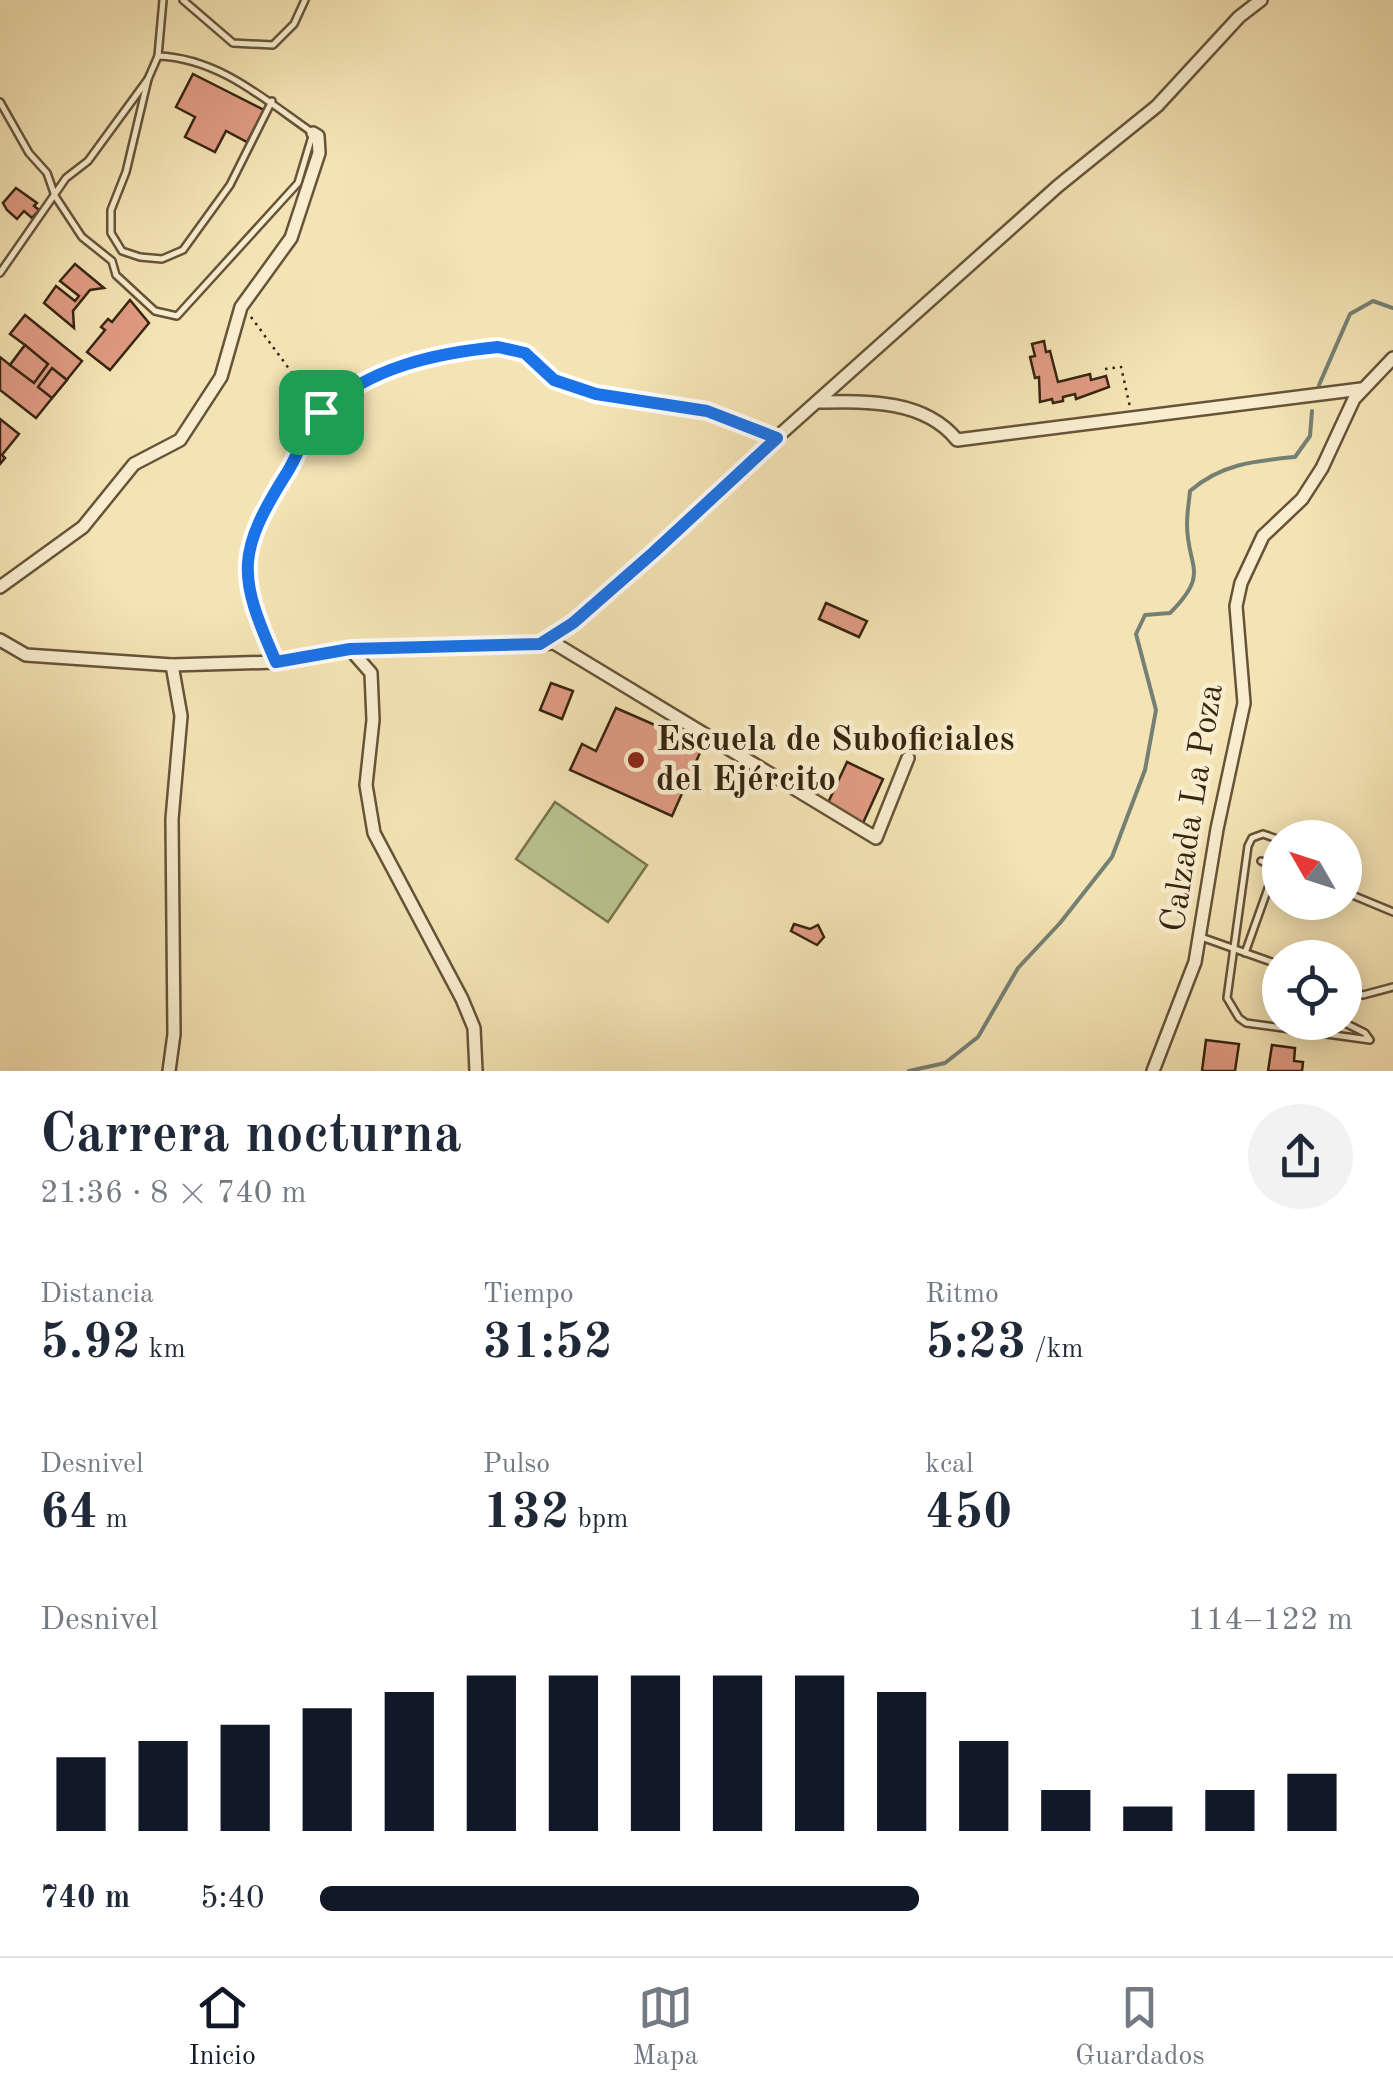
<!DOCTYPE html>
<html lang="es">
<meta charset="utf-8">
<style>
body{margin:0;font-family:"Old Standard TT",serif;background:#f2f2f3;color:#1f2937;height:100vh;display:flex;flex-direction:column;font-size:38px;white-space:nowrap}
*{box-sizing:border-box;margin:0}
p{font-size:32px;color:#747a83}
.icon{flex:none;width:55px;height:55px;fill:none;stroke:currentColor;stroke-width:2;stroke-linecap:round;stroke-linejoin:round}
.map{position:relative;height:1071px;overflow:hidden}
.panel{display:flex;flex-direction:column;background:#fff;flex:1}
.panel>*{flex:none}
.needle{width:65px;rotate:309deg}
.fabs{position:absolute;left:1262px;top:820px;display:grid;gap:20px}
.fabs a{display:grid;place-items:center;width:100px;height:100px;border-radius:50%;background:#fff;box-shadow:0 5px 25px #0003;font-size:50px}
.pin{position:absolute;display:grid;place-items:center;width:85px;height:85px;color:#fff;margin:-42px;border-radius:20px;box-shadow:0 5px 15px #0006}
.round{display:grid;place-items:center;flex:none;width:105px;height:105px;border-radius:52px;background:#f2f2f3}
.head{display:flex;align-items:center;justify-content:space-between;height:170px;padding:0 40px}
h1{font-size:55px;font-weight:600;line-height:75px}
.figures{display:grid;grid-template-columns:repeat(3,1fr);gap:15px;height:170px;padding:10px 40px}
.figures div{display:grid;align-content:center}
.figures b{font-size:50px;font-weight:600}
.figures small{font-size:28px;font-weight:400}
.figures p{font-size:28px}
.chart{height:280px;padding:20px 40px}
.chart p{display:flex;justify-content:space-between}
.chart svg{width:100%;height:180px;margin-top:10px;stroke:#111827;stroke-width:6}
ul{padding:0 40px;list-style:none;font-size:32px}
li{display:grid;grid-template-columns:160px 120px 1fr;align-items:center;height:75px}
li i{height:25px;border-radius:12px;background:#111827}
.tab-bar{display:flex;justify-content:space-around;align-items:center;height:140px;border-top:2px solid #e0e1e3;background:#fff;font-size:28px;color:#747a83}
.tab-bar a{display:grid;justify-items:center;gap:5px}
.tab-bar .on{color:#111827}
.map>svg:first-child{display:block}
</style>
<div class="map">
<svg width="1393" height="1071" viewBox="0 0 1393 1071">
<rect width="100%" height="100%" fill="#f4e3b4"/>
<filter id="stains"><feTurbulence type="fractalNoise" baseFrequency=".002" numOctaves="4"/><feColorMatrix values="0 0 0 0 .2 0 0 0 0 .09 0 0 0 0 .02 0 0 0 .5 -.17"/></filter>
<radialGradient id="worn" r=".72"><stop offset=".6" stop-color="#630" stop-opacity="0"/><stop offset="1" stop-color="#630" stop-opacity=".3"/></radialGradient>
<polygon fill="#b9c48f" stroke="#787450" stroke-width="2.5" points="555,802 647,865 608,922 516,859"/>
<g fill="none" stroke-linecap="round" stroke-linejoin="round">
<g stroke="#758074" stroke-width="4">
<polyline points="1319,385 1350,314 1373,301 1393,308"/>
<path d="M909,1071l36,-8 33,-26 40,-69 42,-45 52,-66 33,-87 11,-60 -20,-76 9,-19 25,-2c41,-41 17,-45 17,-89 0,-11 2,-22 3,-33 31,-27 64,-30 105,-34l15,-21 2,-25"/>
</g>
</g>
<g fill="#e09b83" stroke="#362510" stroke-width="2.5">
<polygon points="193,74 264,110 247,142 226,131 215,152 185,137 195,117 176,107"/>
<polygon points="16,188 37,203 34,206 39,210 32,218 24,211 17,219 7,210 3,203"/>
<polygon points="75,264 104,288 90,290 73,311 74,328 44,303 56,286 75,301 79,296 60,281"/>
<polygon points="130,300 149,323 110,370 87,352 105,330 101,327 108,319 112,322"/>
<polygon points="25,315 82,361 36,418 0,390 0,357 10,365 25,345 10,334"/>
<polygon points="1044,341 1046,352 1050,351 1058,382 1090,374 1091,380 1106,376 1109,387 1076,399 1075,394 1063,397 1063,401 1053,403 1052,399 1040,402 1039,377 1035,378 1030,357 1035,356 1032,344"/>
<polygon points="25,345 48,364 34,383 10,365"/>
<polygon points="52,368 67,380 52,398 38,387"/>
<polygon points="0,419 19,434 2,455 5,458 0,464"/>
<polygon points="826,603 867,621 859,637 819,619"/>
<polygon points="551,683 573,691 562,719 540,710"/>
<polygon points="616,708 703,746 672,816 570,770 582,744 596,751"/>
<polygon points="847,762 883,779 863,823 827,805"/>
<polygon points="794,924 810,929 818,925 824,937 817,945 791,931"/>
<polygon points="1206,1040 1239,1044 1235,1071 1202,1071"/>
<polygon points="1272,1045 1295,1048 1294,1061 1303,1062 1302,1071 1268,1071"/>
</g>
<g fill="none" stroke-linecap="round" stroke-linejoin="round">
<g stroke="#665439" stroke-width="10">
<g id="lane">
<polyline points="183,0 233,43 273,45 294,24 305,0"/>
<polyline points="148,79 126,172 111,210 111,233 122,251 140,257 162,259 183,250 230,185 272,101"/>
<path d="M0,102l29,51 18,20 8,23 27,41 30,24 4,14 39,36 22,5 121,-133 15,-50c-48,-33 -94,-75 -155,-77"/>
<polyline points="0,273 66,178 88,161 148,79 158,56 163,0"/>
<polyline points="1280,840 1263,834 1252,838 1248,846 1227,998 1239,1018 1246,1023 1370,1040 1365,1033 1343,1022"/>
<polyline points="1261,861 1280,868"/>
<polyline points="1345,861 1356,864"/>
<polyline points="1345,892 1393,912"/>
<polyline points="1201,937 1280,965"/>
<polyline points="1245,953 1276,866"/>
<polyline points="1345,989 1363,995 1393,987"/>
</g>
</g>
<g stroke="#665439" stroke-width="16">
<g id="street">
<path d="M820,402c48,-1 105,-2 137,38l404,-51"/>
<polyline points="0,587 83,527 134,464 180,440 221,377 241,307 291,238 319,153 318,136 313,133"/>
<polyline points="0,640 26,655 172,665 276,662 350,649 554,643 876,838 908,758"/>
<polyline points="544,641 573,623 654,552 728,481 1058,186 1157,106 1239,17 1261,0"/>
<polyline points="350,649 371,673 373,720 366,785 374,833 462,999 474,1028 476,1071"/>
<polyline points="169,1071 174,1034 172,819 181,716 172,665"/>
<polyline points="1153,1071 1195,962 1217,829 1244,703 1236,606 1241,583 1263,536 1302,499 1322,468 1354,399 1393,358"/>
</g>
</g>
<g stroke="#362510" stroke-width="2.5" stroke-dasharray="2.5 5" stroke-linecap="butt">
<polyline points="251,317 320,411"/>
<polyline points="1105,369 1121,367 1130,407"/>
<polyline points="271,651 250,604 247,565 251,542 262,512 321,413 399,367 446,353 498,347 525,353 554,381 596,394 707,411 766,433"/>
</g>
<use href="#lane" stroke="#f8edce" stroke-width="5"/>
<use href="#street" stroke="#f8edce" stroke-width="11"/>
</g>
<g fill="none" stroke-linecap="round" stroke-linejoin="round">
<g stroke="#fff" stroke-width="20">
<path id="route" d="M498,347l27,6 29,27 42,14 111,17 70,27 -123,114 -81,71 -33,21 -190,5 -74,13c-39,-88 -40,-109 12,-191 11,-18 19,-45 34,-59 47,-45 115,-59 176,-65z"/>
</g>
<use href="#route" stroke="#1a73e8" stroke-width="12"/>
</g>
<circle fill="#8f2418" stroke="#f8edce" stroke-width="4" cx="636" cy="760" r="10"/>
<g text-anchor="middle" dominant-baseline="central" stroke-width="9" stroke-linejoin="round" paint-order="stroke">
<g font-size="35" font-weight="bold" fill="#362510" stroke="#f8edce" text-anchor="start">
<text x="656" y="740">Escuela de Suboficiales<tspan x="656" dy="40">del Ejército</tspan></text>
</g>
<g font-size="35" fill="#362510" stroke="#f8edce">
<text transform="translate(1193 808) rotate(-81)">Calzada La Poza</text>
</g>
</g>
<rect width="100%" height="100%" filter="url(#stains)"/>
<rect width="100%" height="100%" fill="url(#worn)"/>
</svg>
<div class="fabs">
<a><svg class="needle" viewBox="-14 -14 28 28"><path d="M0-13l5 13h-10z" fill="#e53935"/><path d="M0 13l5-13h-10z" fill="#747a83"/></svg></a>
<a><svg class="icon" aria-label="locate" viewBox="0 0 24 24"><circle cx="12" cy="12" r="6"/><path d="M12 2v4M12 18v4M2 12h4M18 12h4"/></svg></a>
</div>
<div class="pin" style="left:321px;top:412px;background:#1e9e55"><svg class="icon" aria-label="arrive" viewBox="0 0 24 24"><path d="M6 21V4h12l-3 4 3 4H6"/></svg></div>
</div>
<section class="panel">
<div class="head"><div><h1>Carrera nocturna</h1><p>21:36 · 8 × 740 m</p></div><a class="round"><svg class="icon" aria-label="share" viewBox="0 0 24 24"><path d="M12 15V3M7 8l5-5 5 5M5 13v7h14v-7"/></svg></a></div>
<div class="figures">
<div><p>Distancia</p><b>5.92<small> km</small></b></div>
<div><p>Tiempo</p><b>31:52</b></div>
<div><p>Ritmo</p><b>5:23<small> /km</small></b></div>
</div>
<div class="figures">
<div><p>Desnivel</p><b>64<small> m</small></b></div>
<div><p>Pulso</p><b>132<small> bpm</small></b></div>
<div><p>kcal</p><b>450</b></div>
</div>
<div class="chart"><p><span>Desnivel</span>114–122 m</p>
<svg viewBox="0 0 160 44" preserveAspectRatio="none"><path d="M5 44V26M15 44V22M25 44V18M35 44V14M45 44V10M55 44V6M65 44V6M75 44V6M85 44V6M95 44V6M105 44V10M115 44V22M125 44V34M135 44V38M145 44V34M155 44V30"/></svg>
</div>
<ul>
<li><b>740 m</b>5:40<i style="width:58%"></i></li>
</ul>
</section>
<nav class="tab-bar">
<a class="on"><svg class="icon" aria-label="home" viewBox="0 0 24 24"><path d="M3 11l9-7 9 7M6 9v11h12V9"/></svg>Inicio</a>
<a><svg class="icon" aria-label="map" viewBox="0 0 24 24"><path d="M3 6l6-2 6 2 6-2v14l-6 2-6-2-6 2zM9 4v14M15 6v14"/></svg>Mapa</a>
<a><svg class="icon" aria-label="saved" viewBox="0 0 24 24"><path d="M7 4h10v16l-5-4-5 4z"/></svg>Guardados</a>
</nav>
